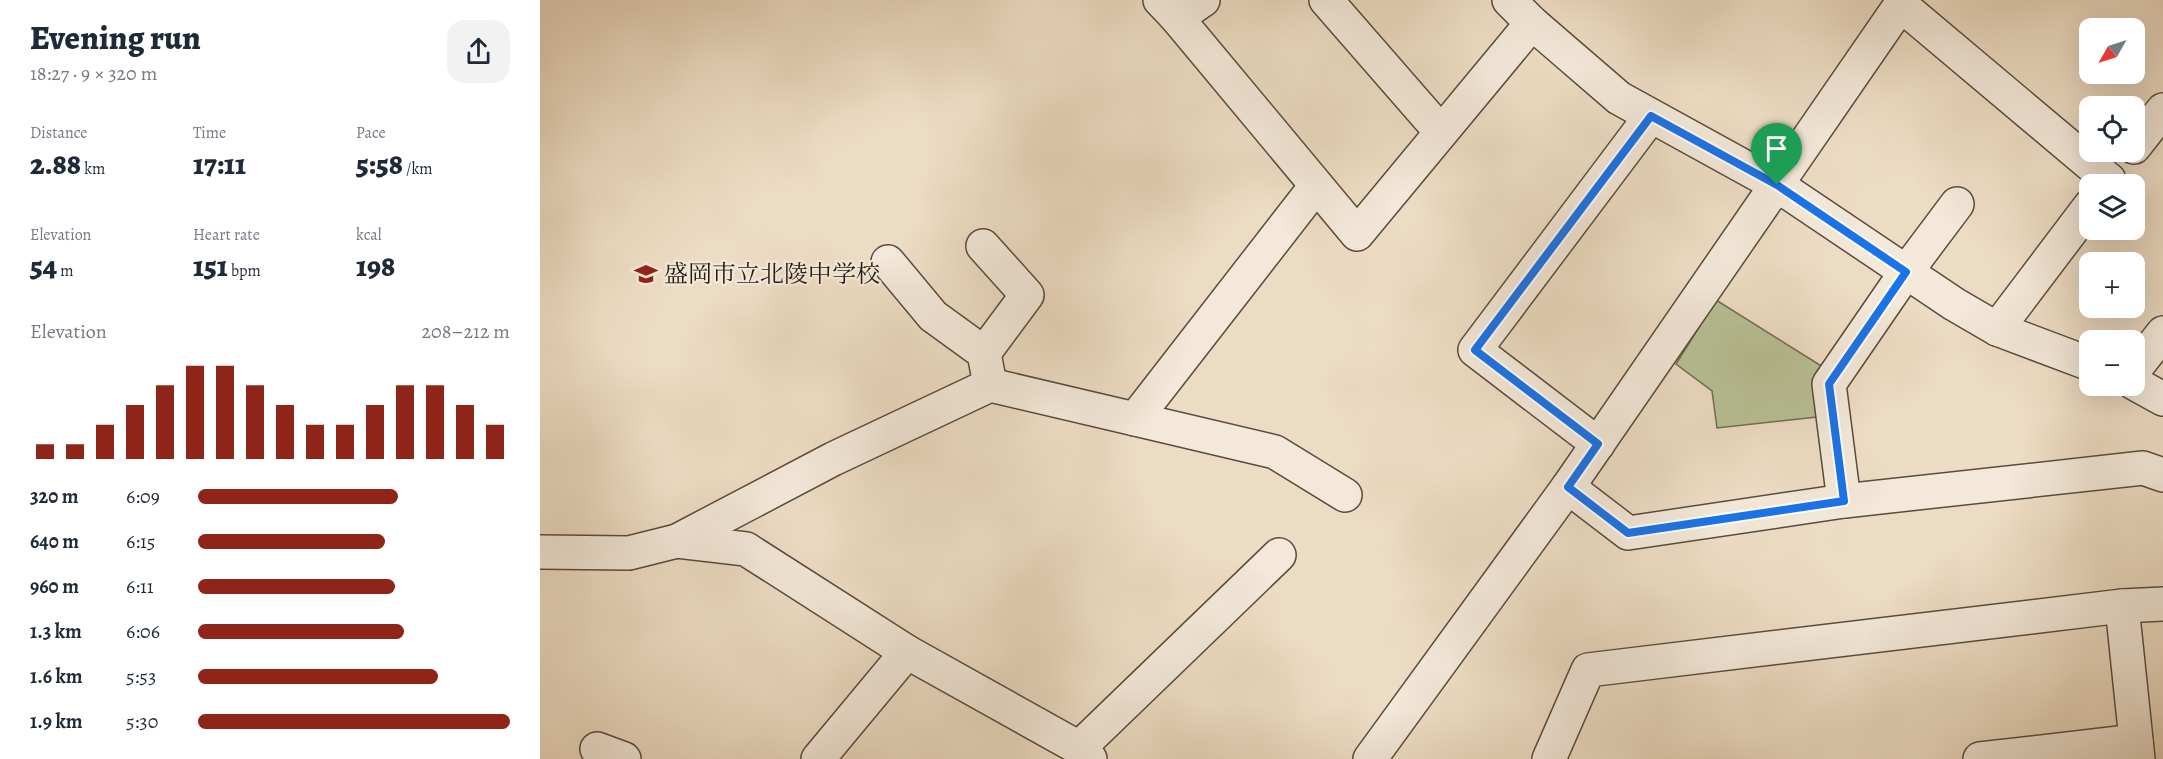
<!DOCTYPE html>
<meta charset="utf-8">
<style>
body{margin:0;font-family:Alegreya,"Noto Serif JP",serif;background:#f2f2f3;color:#1f2937;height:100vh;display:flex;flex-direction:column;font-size:22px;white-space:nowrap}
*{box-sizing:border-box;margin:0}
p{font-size:20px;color:#747a83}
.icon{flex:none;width:33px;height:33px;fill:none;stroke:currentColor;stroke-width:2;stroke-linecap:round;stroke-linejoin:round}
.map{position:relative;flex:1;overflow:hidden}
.side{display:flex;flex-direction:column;background:#fff;width:540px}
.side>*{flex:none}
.needle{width:39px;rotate:231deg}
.controls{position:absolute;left:1539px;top:18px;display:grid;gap:12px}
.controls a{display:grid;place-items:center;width:66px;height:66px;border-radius:12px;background:#fff;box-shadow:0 6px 24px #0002;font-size:30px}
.pin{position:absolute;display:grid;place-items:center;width:51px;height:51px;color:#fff;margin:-62px -26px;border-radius:50% 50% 50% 0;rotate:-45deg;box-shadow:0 0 6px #0007}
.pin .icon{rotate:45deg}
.round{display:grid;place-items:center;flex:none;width:63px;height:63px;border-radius:18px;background:#f2f2f3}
.overview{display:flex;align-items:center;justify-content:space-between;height:102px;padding:0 30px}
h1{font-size:33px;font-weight:800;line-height:45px}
.metrics{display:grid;grid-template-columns:repeat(3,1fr);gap:9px;height:102px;padding:6px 30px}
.metrics div{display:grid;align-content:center}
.metrics b{font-size:30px;font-weight:800}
.metrics small{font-size:16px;font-weight:400}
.metrics p{font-size:16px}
.chart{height:168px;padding:12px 30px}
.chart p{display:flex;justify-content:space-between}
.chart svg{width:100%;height:108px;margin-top:6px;stroke:#8f2418;stroke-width:6}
ul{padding:0 30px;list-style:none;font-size:20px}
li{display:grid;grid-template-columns:96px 72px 1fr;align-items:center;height:45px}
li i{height:15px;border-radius:8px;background:#8f2418}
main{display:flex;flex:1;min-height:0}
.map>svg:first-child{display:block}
</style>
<main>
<section class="side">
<div class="overview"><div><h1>Evening run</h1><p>18:27 · 9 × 320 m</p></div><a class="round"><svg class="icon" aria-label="share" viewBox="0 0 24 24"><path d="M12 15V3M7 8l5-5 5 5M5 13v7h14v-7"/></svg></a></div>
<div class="metrics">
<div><p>Distance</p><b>2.88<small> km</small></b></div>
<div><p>Time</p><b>17:11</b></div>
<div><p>Pace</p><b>5:58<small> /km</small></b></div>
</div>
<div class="metrics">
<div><p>Elevation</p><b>54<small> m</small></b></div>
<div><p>Heart rate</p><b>151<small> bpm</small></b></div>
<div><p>kcal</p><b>198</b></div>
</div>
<div class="chart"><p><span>Elevation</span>208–212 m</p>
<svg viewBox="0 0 160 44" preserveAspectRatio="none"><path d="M5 44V38M15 44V38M25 44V30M35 44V22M45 44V14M55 44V6M65 44V6M75 44V14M85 44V22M95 44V30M105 44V30M115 44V22M125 44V14M135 44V14M145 44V22M155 44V30"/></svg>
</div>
<ul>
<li><b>320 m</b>6:09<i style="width:64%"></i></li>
<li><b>640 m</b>6:15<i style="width:60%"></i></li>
<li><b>960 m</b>6:11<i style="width:63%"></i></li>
<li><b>1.3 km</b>6:06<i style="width:66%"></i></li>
<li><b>1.6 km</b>5:53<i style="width:77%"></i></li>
<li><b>1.9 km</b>5:30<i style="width:100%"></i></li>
</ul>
</section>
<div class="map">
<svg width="1623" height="759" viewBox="0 0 1623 759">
<rect width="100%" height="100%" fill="#eddcc4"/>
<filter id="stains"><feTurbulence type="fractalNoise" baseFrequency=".00333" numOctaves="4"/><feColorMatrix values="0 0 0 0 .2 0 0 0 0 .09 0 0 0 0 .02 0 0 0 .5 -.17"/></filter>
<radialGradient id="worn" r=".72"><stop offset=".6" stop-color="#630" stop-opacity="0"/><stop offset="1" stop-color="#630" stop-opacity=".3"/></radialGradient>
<polygon fill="#b8c095" stroke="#706e54" stroke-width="1.5" points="1176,300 1283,367 1277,417 1177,428 1172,391 1136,364"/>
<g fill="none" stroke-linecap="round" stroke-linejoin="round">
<g stroke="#584c3e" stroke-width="36">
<g id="minor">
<polyline points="620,0 637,18 817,234 992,23"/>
<polyline points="786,0 901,132"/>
<polyline points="969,0 992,23 1079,98 1237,185 1414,304 1457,329 1550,364"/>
<polyline points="1361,5 1569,180"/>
<polyline points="637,18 663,0"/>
<polyline points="1594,147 1623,110"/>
<polyline points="443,246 487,295 444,353"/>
<polyline points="348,262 393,316 444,353 450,385"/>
<polyline points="1457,329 1550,206"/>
<polyline points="1594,370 1623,333"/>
<polyline points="1594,383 1623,399"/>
<polyline points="595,419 735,452 805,495"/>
<polyline points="1058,444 935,350 1111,116"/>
<polyline points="1028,487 1088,533 1304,501 1603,468 1623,475"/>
<polyline points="1304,501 1289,384 1366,272 1417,204"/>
<polyline points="137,541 206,549 367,652 539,748 550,759"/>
<polyline points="0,552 89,553 137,541 293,459 450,385 595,419 776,186"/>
<polyline points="1582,606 1623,604"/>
<polyline points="539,748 739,555"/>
<polyline points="57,749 84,759"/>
<polyline points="278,759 367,652"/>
<polyline points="830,759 1028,487 1364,0"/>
<polyline points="1009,759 1048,670 1582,606 1598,759"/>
<polyline points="1440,759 1596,741"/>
</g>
</g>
<use href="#minor" stroke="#f3e8d9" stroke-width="33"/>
</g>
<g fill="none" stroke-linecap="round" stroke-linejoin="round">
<g stroke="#fff" stroke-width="12">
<polygon id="route" points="1111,116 1237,185 1366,272 1289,384 1304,501 1088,533 1028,487 1058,444 935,350"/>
</g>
<use href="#route" stroke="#1a73e8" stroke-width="8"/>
</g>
<defs>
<g id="school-bare" transform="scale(1.8)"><path d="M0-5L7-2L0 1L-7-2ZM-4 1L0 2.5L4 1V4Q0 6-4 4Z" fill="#8f2418" stroke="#f3e8d9" stroke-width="2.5" paint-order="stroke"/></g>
</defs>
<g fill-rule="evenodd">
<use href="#school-bare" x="106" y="274"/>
</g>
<g text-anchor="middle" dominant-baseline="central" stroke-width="4.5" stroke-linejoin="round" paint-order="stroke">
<g font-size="24" fill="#271c12" stroke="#f3e8d9" text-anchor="start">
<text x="124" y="274">盛岡市立北陵中学校</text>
</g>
</g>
<rect width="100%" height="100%" filter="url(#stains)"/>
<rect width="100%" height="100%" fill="url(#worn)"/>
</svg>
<div class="controls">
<a><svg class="needle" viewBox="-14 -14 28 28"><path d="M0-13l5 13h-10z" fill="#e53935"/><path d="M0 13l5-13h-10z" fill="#747a83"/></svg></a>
<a><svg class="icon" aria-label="locate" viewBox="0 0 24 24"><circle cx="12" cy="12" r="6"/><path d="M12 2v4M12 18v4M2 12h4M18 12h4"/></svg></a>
<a><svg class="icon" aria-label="layers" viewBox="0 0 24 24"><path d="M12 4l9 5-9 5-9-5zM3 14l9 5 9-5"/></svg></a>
<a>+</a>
<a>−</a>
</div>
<div class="pin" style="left:1237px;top:185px;background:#1e9e55"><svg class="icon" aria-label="arrive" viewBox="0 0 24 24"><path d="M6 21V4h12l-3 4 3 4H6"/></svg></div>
</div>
</main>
